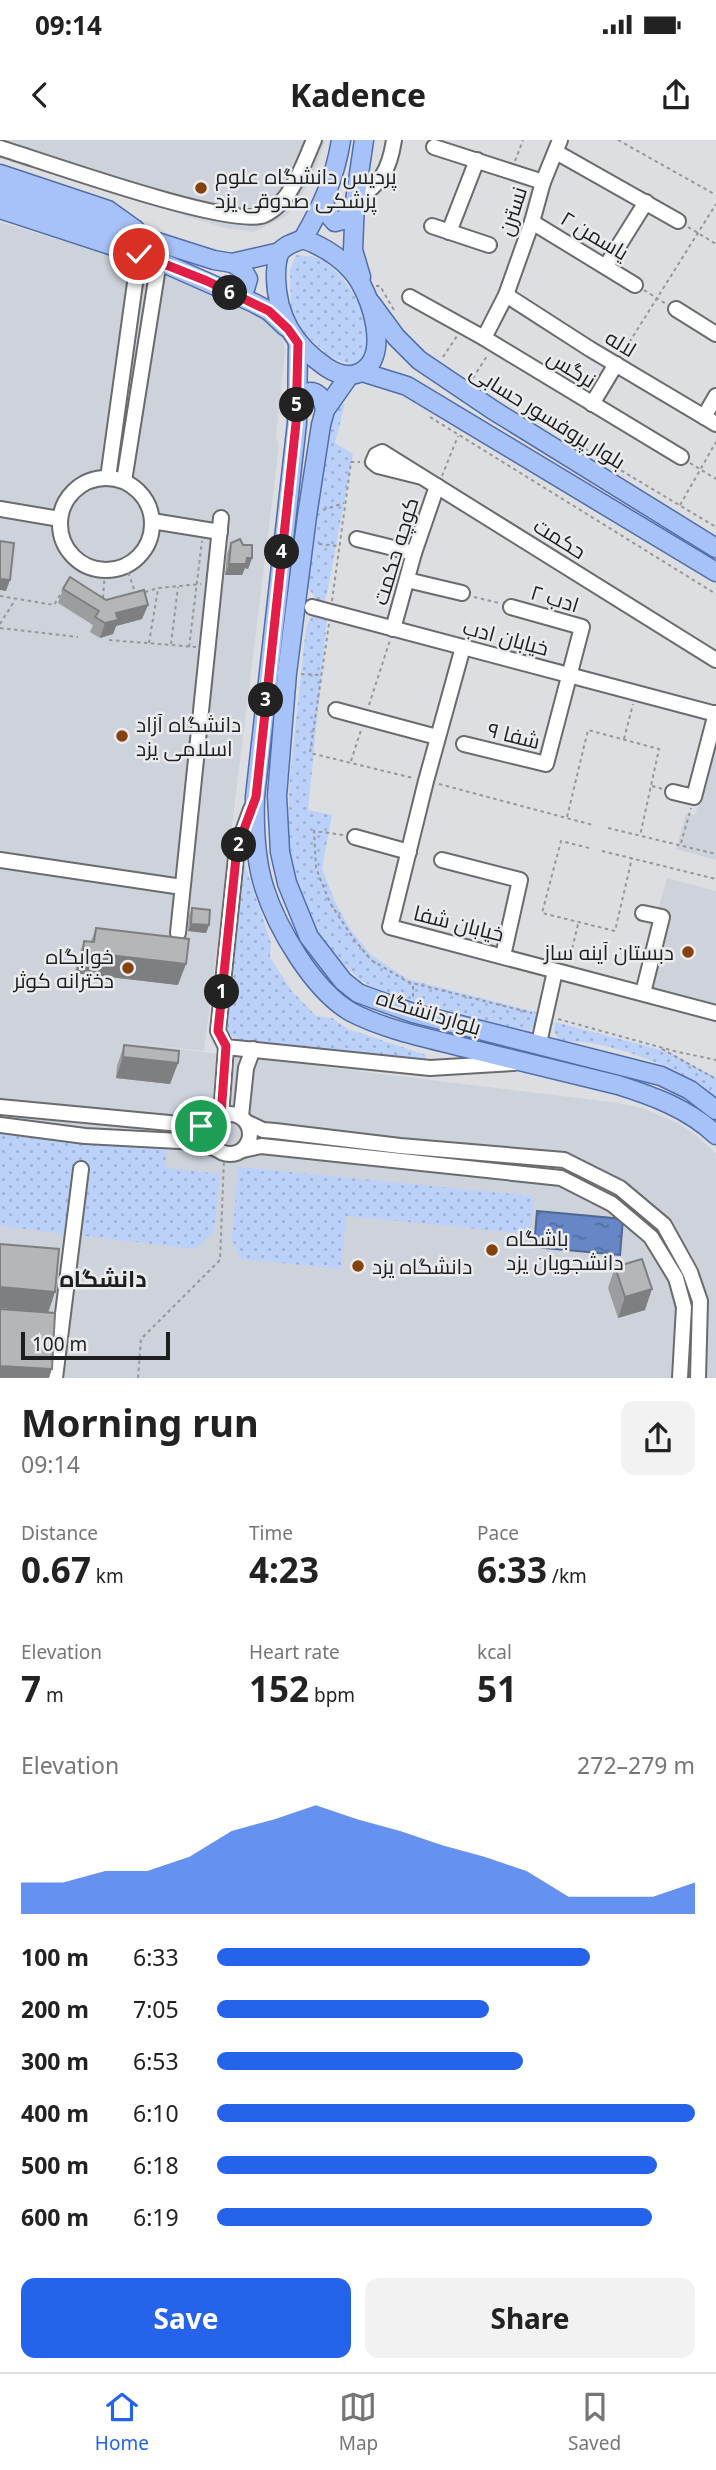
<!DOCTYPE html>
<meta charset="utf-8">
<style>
body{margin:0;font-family:"Noto Sans",Cairo,sans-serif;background:#f2f2f2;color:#222;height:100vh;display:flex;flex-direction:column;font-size:26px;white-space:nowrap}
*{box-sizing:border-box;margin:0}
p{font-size:23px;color:#767676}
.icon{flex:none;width:38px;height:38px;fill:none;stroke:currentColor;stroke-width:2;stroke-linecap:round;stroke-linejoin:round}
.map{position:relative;height:1238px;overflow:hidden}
.drawer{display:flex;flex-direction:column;background:#fff;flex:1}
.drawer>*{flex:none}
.scale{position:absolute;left:21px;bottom:18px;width:149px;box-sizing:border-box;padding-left:7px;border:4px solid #1d1e1f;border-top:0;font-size:19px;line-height:24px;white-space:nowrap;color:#1d1e1f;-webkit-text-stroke:5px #eaebee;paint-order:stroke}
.pin{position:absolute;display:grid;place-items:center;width:60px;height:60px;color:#fff;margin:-30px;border:4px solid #fff;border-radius:50%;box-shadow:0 2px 7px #0007}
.km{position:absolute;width:35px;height:35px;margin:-18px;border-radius:50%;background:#222;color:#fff;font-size:19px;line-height:35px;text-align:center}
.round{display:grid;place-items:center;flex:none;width:74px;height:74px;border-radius:14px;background:#f2f2f2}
.headline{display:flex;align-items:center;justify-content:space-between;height:119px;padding:0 21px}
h1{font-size:38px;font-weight:700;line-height:52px}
.figures{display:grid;grid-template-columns:repeat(3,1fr);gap:10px;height:119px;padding:7px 21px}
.figures div{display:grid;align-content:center}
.figures b{font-size:35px;font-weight:700}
.figures small{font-size:19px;font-weight:400}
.figures p{font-size:19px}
.chart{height:196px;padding:14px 21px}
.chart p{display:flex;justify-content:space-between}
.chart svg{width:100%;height:126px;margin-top:7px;fill:#2563eb;opacity:.7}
.primary-button{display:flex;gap:14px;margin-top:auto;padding:14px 21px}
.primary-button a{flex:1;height:80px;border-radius:14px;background:#2563eb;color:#fff;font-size:28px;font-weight:700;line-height:80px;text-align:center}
.primary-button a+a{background:#f2f2f2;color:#222}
ul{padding:0 21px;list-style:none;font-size:23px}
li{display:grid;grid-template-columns:112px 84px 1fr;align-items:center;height:52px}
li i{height:18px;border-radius:9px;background:#2563eb}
.status{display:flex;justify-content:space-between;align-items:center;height:49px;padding:0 35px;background:#fff;direction:ltr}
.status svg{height:19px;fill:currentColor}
header{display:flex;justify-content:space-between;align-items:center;height:91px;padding:0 21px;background:#fff;font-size:32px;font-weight:700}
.tabs{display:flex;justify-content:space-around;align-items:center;height:98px;border-top:2px solid #e0e0e0;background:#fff;font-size:19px;color:#767676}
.tabs a{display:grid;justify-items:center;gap:4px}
.tabs .selected{color:#2563eb}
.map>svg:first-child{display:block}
</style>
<div class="status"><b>09:14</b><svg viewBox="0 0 49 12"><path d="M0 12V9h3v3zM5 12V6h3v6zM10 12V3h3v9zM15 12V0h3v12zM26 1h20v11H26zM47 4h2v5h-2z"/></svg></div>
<header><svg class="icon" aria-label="back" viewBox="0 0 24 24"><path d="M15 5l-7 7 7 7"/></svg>Kadence<svg class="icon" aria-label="share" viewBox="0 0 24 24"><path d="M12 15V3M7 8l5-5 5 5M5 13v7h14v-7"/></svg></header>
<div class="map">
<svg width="716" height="1238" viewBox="0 0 716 1238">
<defs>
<pattern id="green-dots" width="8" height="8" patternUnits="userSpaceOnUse" patternTransform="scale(1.75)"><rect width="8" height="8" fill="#bbd1fa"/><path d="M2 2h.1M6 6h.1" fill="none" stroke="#a0b3d6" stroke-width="1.8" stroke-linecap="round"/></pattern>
<pattern id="water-ripples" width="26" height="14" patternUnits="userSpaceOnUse" patternTransform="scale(1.75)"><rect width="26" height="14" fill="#6686c6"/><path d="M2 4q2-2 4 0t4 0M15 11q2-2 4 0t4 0" fill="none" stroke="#536da0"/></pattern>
</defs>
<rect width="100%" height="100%" fill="#dddee1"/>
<g fill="#cdd2db">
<polygon points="0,0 326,0 312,36 299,60 285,77 254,92 225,88 0,18"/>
<polygon points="0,82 131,122 135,133 163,144 168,132 262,178 275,187 283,197 285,212 276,296 279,306 204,911 114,901 618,963 642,968 679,984 697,996 716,1014 716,1238 0,1238"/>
<polygon points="716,601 716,720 676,709 686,673 695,675"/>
<polygon points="667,738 716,751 716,868 654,854 649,848 670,777 657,774"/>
</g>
<g fill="url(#green-dots)">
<path d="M296,115c6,1 15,1 22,3 26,10 68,77 43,101 -2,3 -6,4 -9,6l-22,-8 -27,-25 -12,-23 -1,-39z"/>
<polygon points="339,264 345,264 335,303 353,314 327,454 324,461 317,460 306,445 328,290 333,273"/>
<polygon points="312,476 327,480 308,670 332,675 322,728 336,764 350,789 370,814 407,839 543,874 529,893 389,854 361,841 334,815 314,785 298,747 288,699 289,646 305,497 307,485"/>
<polygon points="245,725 271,803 270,817 291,850 316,876 332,878 348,889 426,915 425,921 239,900 228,893 224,884 243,726"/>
<path d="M555,882l114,30 47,26v19c-37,-28 -79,-45 -125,-54 -11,-2 -19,0 -32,-3l-5,-9z"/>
<polygon points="0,991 167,1009 165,1028 220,1034 214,1091 195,1109 0,1086"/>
<polygon points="238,1027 534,1056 530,1094 346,1076 341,1129 241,1119 232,1099"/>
</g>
<polygon fill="url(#water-ripples)" stroke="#506794" stroke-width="2" points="537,1071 623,1079 620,1115 534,1107"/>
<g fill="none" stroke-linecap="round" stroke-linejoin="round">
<g stroke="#696b6d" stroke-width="18">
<g id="minor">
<polyline points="560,0 543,42 532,82 506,155 484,198 681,317"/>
<polyline points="434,7 543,42"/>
<path d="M0,8c43,13 232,81 264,67 27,-12 39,-50 50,-75"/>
<polyline points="556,12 678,81"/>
<path d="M355,61c26,-18 34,-29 39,-61"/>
<polyline points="532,82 635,145"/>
<polyline points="432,86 489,105"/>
<polyline points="449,92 477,20"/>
<polyline points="606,126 646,62"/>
<polyline points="506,155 590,209 716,284"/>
<polyline points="410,157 484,198"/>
<polyline points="676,169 716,194"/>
<polyline points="592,264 616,224"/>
<polyline points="704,277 716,256"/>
<polyline points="422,337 378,326 373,322 376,315 382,312 716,520"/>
<circle cx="106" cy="384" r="46"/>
<polyline points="108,338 139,114"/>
<polyline points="124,341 159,121"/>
<polyline points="0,369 60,379"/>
<polyline points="152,381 220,392"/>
<polyline points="357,399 414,413"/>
<polyline points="407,440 462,453"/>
<polyline points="312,467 716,574"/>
<polyline points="393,489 414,413 437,346"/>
<polyline points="463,507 426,641 390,787 716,873"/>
<polyline points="336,570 437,597"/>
<polyline points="464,604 546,624 582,487 511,467"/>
<polyline points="673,652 694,657 716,573"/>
<polyline points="251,669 237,708 218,891 226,907 430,928 514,923"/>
<polyline points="355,697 409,712"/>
<polyline points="0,720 182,747"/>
<polyline points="442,720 520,740 503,816"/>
<polyline points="178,793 221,378"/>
<polyline points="643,853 662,777 643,773"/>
<polyline points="539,903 555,831"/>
<polyline points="0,967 201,986 213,982"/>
<circle cx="230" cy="994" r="20"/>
<polyline points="221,975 226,907"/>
<polyline points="241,976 246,928 253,909"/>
<polyline points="248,983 263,990 275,991 400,1006 564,1020 620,1048 664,1085 690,1132 700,1161 698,1238"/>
<polyline points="0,985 85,996 198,1002 216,1009"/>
<polyline points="243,1010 261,1006 561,1038 612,1064 651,1097 676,1138 684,1167 680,1238"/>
<polyline points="55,1238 81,1029"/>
</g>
</g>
<g stroke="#516ea9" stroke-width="21">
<g id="major">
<polyline points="0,34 108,70 136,90"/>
<polyline points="0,52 214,120 232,123 280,112"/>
<polyline points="324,61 327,73 335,82 343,80 354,70"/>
<polyline points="0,69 159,121 254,163 269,171 286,187"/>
<path d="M303,99c19,7 36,17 49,32 19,21 42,91 4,103 -10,3 -21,-1 -30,-7 -32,-22 -49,-50 -50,-89 0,-8 0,-19 4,-26 5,-7 16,-10 23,-13z"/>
<path d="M303,99c19,-33 32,-61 38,-99"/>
<polyline points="232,123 242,129 248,139 245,149 234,155"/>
<polyline points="361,137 353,110 355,61 364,0"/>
<polyline points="371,163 396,197 419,220 493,270 716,408"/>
<path d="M298,203l-1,80 -42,374c-1,30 0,61 9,90 13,41 49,103 87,125 33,17 71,25 107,34 53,13 106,26 160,39 35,11 71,24 98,50"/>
<polyline points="362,232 407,246 716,432"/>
<polyline points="349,236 325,270 321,285 307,376 287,533 277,656 280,712 287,743 309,797 343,841 358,853 374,859 413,873 661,936 690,950 716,970"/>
<path d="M297,261c12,-16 25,-9 28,9"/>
</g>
</g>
<g stroke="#96979a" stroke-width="2" stroke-dasharray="3.5 3.5" stroke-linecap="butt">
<polyline points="618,0 716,55"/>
<polyline points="515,21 523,0"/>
<polyline points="688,87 716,104"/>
<polyline points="376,146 380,146 394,170"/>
<polyline points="644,150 666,164"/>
<polyline points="622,214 716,64"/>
<polyline points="443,217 457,196"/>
<polyline points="473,238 487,216"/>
<polyline points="525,273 716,387"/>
<polyline points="430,277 716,454"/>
<polyline points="690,323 716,339"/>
<polyline points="442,336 458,296"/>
<polyline points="680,365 716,302"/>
<polyline points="323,370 344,363"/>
<polyline points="319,404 338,406"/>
<polyline points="126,426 136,455"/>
<polyline points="145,452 158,448 201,444"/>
<polyline points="0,456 54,465 63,450"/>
<polyline points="474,457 499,463"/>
<polyline points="103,458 105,431"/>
<polyline points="332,461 351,322 360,322"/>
<polyline points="0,484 15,460"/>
<polyline points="329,484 310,613 413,638"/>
<polyline points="0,488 78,497"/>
<polyline points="109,500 196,507"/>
<polyline points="149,503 158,449"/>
<polyline points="171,504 178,447"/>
<polyline points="189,507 202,401"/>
<polyline points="301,534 320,535"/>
<polyline points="369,565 390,500"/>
<polyline points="624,599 633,564"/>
<polyline points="351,621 361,590"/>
<polyline points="439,644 593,685"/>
<polyline points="652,646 663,649"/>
<polyline points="567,677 588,590 659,609 640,696"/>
<polyline points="608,688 716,714"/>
<polyline points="343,695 314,691 316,728 330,763 353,798 371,820 408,842 532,873"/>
<polyline points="681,703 691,668"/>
<polyline points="589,708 561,701 542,773 615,791 632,718"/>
<polyline points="602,711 716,739"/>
<polyline points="569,822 578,784"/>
<polyline points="413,846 413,857"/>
<polyline points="558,879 674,911 716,920"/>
<polyline points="662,909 716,939"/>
<polyline points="138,1238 141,1199 220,1120 224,1019"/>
</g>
<use href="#minor" stroke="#fff" stroke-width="14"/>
<use href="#major" stroke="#a7c2f8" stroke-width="18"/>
</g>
<g fill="#9b9d9e">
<polygon points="231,403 252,418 248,429 245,428 242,435 225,435 227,414"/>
<polygon points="63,449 106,460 148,465 142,479 116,486 113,494 100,498 90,492 93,485 58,463"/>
<polygon points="192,768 209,785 206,793 188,791 189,776"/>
<polygon points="96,788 178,845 75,833 77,821 84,801 91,801"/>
<polygon points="124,905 178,923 170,944 116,938 117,926"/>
<polygon points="615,1127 645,1170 618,1178 608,1148"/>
</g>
<g fill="#7e7f81">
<polygon points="247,418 252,418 248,429 245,428 242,435 225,435 229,424"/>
<polygon points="0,439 10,440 6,451 0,450"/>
<polygon points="148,465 142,479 116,486 113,494 100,498 105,483 116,473"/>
<polygon points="191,784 209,785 206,793 188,791"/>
<polygon points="83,812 186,824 178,845 75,833"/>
<polygon points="123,917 178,923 170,944 116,938"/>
<polygon points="0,1147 55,1152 48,1173 0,1168"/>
<polygon points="652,1149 645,1170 618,1178 625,1157"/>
<polygon points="0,1226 52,1229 49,1238 0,1238"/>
</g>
<g fill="#b4b6b8" stroke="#7e7f81" stroke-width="2">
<polygon points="240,399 243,405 252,405 252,418 247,418 246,424 229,424 231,403"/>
<polygon points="0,401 14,403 10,440 0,439"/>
<polygon points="70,437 106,460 144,450 148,465 116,473 118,480 105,483 95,477 99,471 63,449"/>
<polygon points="192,768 210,770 209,785 191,784"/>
<polygon points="96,788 189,799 186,824 83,812 84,801 94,802"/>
<polygon points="124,905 179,911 178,923 123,917"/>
<polygon points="0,1104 59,1109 55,1152 0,1147"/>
<polygon points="642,1119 652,1149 625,1157 615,1127"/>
<polygon points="0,1169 55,1173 52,1229 0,1226"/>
</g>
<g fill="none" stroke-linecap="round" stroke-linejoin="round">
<g stroke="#fff" stroke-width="14">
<polyline id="route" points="139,114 207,141 269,171 288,189 298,203 296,283 256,657 237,708 218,891 226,906 221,975 214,982 201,986"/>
</g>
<use href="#route" stroke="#e11d48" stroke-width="9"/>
</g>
<g fill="#84430d" stroke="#eaebee" stroke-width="2.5">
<circle cx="201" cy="48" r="7"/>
<circle cx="122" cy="596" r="7"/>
<circle cx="688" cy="812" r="7"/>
<circle cx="128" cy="828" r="7"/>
<circle cx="492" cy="1110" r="7"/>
<circle cx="358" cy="1126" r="7"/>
</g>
<g text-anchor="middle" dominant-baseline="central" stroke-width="5" stroke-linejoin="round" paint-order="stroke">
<g font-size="21" fill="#1d1e1f" stroke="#eaebee" text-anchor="start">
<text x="215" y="36">پردیس دانشگاه علوم<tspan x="215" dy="24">پزشکی صدوقی یزد</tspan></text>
<text x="136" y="584">دانشگاه آزاد<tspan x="136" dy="24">اسلامی یزد</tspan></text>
<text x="674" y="812" text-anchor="end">دبستان آینه ساز</text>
<text x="114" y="816" text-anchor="end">خوابگاه<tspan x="114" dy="24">دخترانه کوثر</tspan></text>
<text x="506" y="1098">باشگاه<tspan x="506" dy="24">دانشجویان یزد</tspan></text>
<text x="372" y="1126">دانشگاه یزد</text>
</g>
<g font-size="21" fill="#1d1e1f" stroke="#eaebee">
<text transform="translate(512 71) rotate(-72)">نسترن</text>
<text transform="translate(595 95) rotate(31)">یاسمن ۲</text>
<text transform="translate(621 203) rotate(31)">لاله</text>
<text transform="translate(572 228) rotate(32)">نرگس</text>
<text transform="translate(548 276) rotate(32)">بلوار پروفسور حسابی</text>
<text transform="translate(560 398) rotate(32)">حکمت</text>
<text transform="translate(395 411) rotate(-73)">کوچه حکمت</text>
<text transform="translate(555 458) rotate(17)">ادب ۲</text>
<text transform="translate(506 497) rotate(15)">خیابان ادب</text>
<text transform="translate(514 595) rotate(14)">شفا ۹</text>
<text transform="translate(459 783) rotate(14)">خیابان شفا</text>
<text transform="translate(429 872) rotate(17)">بلواردانشگاه</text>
</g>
<g font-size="23" font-weight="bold" fill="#1d1e1f" stroke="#eaebee">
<text x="103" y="1138">دانشگاه</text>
</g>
</g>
</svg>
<div class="scale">100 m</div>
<div class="pin" style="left:201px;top:986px;background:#1e9e55"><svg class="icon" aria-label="arrive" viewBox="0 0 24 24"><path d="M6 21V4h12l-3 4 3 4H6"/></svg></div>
<div class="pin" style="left:139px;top:114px;background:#d93025"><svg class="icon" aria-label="check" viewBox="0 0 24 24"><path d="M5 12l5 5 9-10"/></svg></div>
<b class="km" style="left:222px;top:852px">1</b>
<b class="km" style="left:239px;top:705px">2</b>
<b class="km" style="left:266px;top:560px">3</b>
<b class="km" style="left:282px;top:412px">4</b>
<b class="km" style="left:297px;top:265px">5</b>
<b class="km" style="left:230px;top:153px">6</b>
</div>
<section class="drawer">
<div class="headline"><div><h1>Morning run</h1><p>09:14</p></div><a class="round"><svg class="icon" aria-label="share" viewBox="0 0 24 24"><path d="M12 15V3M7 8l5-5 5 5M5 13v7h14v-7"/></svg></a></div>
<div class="figures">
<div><p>Distance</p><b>0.67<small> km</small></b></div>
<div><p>Time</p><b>4:23</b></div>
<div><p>Pace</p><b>6:33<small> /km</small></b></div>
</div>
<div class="figures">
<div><p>Elevation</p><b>7<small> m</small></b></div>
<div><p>Heart rate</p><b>152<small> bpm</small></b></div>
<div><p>kcal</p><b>51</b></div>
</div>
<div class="chart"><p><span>Elevation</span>272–279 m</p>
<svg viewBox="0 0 160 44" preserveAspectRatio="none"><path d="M0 44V33L10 33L20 29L30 29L40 24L50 15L60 11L70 6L80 11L90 15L100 20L110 24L120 29L130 38L140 38L150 38L160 33V44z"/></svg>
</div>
<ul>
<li><b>100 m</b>6:33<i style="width:78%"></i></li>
<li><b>200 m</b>7:05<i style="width:57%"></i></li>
<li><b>300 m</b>6:53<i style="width:64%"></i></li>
<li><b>400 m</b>6:10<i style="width:100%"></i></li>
<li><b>500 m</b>6:18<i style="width:92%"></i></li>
<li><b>600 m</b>6:19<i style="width:91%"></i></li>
</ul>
<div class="primary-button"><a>Save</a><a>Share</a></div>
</section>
<nav class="tabs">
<a class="selected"><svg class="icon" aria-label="home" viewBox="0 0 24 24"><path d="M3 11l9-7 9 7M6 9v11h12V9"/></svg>Home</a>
<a><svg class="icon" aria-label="map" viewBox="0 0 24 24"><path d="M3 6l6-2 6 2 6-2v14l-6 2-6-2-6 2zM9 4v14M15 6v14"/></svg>Map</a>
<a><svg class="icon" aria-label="saved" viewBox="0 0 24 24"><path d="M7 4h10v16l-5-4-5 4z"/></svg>Saved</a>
</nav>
